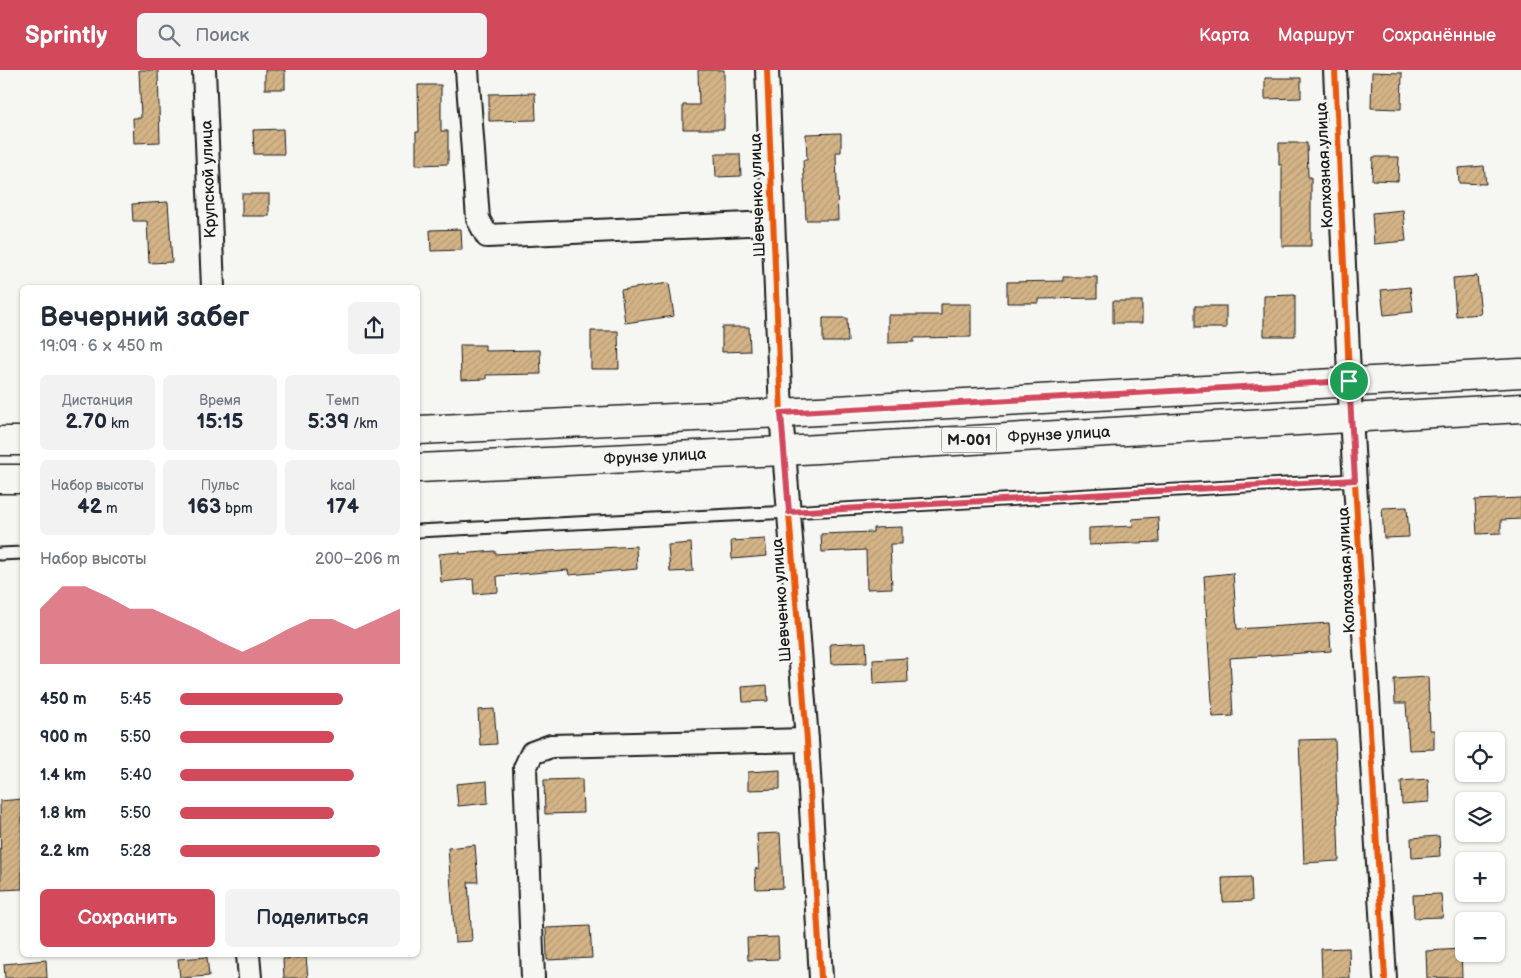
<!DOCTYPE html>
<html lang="ru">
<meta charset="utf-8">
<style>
body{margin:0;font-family:"Balsamiq Sans",sans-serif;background:#f2f2f3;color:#1f2937;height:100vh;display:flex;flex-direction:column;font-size:19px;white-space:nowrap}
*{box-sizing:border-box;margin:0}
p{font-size:16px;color:#747a83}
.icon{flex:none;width:28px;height:28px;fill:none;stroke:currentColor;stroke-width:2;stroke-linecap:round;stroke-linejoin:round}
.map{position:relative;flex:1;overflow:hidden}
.details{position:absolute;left:20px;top:215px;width:400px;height:672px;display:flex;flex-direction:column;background:#fff;border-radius:8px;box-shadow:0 1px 4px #0004}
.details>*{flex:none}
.buttons{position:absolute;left:1455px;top:662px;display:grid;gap:10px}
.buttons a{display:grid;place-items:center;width:50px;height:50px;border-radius:8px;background:#fff;box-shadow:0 1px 4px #0004;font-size:25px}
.pin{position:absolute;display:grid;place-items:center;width:42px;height:42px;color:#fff;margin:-21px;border:2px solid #fff;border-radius:50%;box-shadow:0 1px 5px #0007}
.round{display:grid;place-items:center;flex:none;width:52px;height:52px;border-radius:8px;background:#f2f2f3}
.headline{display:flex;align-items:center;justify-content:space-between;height:85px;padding:0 20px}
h1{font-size:28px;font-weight:700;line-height:38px}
.metrics{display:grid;grid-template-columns:repeat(3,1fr);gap:8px;height:85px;padding:5px 20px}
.metrics div{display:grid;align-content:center;border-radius:8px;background:#f2f2f3;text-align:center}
.metrics b{font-size:21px;font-weight:700}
.metrics small{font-size:14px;font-weight:400}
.metrics p{font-size:14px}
.chart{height:140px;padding:10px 20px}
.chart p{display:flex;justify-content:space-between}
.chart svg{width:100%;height:90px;margin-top:5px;fill:#d1495b;opacity:.7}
.action{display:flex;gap:10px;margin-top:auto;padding:10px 20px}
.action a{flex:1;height:58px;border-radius:8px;background:#d1495b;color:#fff;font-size:20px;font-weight:700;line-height:58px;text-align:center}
.action a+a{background:#f2f2f3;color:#1f2937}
ul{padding:0 20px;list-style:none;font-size:16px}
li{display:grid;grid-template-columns:80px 60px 1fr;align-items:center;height:38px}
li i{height:12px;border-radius:6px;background:#d1495b}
header{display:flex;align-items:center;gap:30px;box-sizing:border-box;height:70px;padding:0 25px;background:#d1495b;color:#fff}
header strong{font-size:24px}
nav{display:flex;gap:28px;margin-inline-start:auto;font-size:18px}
.search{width:350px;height:45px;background:#f2f2f3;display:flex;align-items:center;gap:12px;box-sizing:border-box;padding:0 18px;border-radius:8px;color:#747a83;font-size:19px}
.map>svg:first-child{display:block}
</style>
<header>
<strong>Sprintly</strong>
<div class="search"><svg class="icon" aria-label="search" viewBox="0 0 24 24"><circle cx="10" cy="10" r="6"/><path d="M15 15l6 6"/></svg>Поиск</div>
<nav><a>Карта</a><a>Маршрут</a><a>Сохранённые</a></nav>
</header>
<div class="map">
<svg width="1521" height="908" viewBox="0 0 1521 908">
<defs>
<pattern id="building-hatch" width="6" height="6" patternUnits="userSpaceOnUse" patternTransform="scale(1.25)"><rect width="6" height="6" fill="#d4b487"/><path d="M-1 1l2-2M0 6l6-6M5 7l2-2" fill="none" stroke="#b59a74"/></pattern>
</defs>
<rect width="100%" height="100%" fill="#f6f6f2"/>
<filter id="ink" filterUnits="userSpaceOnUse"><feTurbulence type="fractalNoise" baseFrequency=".02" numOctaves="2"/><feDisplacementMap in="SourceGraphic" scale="10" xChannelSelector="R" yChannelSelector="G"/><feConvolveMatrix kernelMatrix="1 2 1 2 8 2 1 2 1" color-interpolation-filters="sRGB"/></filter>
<g filter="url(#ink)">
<g fill="url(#building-hatch)" stroke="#1c1c1c">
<polygon points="139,0 158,0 160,72 134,73 133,48 141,48"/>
<rect x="265" y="0" width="20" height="19"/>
<polygon points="698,0 724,0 724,59 683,59 683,35 699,35"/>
<polygon points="1372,2 1402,3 1401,39 1371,38"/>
<polygon points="1265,8 1301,8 1301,28 1265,29"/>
<polygon points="418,15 441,15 441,61 448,61 448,94 416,95 416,62 419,62"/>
<polygon points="535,23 536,50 489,51 489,24"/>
<polygon points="283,59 284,84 254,84 253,60"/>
<polygon points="841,63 841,82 836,82 838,150 806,150 803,90 807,90 806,64"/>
<polygon points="1279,73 1307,73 1308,107 1311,107 1311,176 1282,176 1282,95 1279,95"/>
<polygon points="715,84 740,84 741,106 716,107"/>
<polygon points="1373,87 1399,87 1398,111 1372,110"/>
<polygon points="1484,96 1486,114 1459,113 1458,98"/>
<rect x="242" y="124" width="27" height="22"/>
<polygon points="168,132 172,192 149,193 147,151 133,151 132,134"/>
<polygon points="1403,140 1406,171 1374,174 1372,143"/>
<polygon points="461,159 462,180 431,181 430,160"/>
<polygon points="1477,206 1481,244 1456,246 1453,208"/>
<polygon points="1063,207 1097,207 1097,228 1039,229 1039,233 1007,233 1007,212 1063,211"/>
<polygon points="669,213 674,246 625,253 621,220"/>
<polygon points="1410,217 1413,242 1384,245 1381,220"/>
<polygon points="1295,225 1295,266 1264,266 1264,226"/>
<rect x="1113" y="231" width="29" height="22"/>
<polygon points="941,234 971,234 971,267 914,268 914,272 888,273 888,245 941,245"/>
<rect x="1195" y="236" width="31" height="22"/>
<polygon points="823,248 847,248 848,272 823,272"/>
<polygon points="722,257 749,257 750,281 722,282"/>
<polygon points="591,261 618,261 619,299 591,299"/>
<polygon points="460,275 485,275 485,281 540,280 541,304 486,305 486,309 461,310"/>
<polygon points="1521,428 1521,449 1501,450 1501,463 1477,464 1475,430"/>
<polygon points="1407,437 1409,467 1384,468 1382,438"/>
<polygon points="1158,447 1159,472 1089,475 1089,458 1133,456 1132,449"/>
<polygon points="902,457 902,474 890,474 892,518 867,519 866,480 822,482 821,464 873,462 873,458"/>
<polygon points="765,469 767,486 732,489 731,471"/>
<polygon points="691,473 693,501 670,502 668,475"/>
<polygon points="636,476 637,499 569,505 568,500 497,506 498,522 474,524 473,509 441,512 439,484 460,482 460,484 495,481 495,484"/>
<polygon points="1233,503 1237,559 1329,553 1331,581 1230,588 1233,646 1213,647 1204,506"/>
<polygon points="866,572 867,593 831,594 830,574"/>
<polygon points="907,588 908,612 874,614 873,590"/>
<polygon points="1428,607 1430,660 1434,660 1434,679 1409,680 1406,633 1395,633 1394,609"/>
<polygon points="767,615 768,631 743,632 742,617"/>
<polygon points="494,639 497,674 480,675 478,640"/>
<polygon points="1335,669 1339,791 1304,793 1299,670"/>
<polygon points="780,700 780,719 748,720 748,702"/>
<polygon points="582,709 583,743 545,744 544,710"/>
<polygon points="1428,709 1429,732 1402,734 1401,711"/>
<polygon points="487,711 488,733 458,736 456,714"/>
<polygon points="22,729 22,819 1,820 0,731"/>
<polygon points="780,763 783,818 756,819 755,799 759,798 757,764"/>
<polygon points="1439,766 1440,786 1412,788 1411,768"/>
<polygon points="475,775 478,812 468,812 472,871 455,872 448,778"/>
<polygon points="1251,807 1252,831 1223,832 1222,808"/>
<polygon points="1441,824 1443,847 1414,848 1413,825"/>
<polygon points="590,856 592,888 547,890 546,858"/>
<polygon points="778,867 779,889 748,890 747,868"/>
<polygon points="1349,878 1350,908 1322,908 1321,879"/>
<polygon points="1461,879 1462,907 1427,908 1426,881"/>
<polygon points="207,887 209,906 180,908 178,889"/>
<polygon points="306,887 308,908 284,908 283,889"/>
<polygon points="46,890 47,908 5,908 4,894"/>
</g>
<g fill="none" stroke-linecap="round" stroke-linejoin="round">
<g stroke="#1c1c1c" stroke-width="15">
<g id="lane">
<polyline points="418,461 789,442 1355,410"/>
<polyline points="0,484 22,483"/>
</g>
</g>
<g stroke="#1c1c1c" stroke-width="26">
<g id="street">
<polyline points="204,0 213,218"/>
<polyline points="467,0 478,149 487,166 772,153"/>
<polyline points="767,0 781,343 807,670 821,908"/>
<polyline points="1335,0 1351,347 1385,908"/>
<polyline points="248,885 250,908"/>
<polyline points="533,908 525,698 532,683 551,676 807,670"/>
</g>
</g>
<g stroke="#1c1c1c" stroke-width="31">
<g id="primary">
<polyline points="418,360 781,343 1521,303"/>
<polyline points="0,371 22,371"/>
<polyline points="418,398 783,381 1521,338"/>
<polyline points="0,409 22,409"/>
</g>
</g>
<use href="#lane" stroke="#f6f6f2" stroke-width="11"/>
<use href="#street" stroke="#f6f6f2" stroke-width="22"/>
<use href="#primary" stroke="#f6f6f2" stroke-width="28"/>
<g stroke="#f6f6f2" stroke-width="9">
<g id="cycleway">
<polyline points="767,0 781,343 807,670 821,908"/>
<polyline points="1335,0 1351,347 1385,908"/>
</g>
</g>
<use href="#cycleway" stroke="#e8590c" stroke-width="6"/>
</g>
</g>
<g fill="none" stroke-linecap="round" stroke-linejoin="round" filter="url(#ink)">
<g stroke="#fff" stroke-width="10">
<polygon id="route" points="1349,311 1355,410 789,442 781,343"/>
</g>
<use href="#route" stroke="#d1495b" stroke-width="6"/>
</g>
<g text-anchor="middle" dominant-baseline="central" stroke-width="5" stroke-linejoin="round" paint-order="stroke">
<rect fill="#f6f6f2" stroke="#5d5d5c" stroke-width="1" x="941.5" y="357.5" width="55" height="25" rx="4"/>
<g font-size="15" font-weight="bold" fill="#1c1c1c">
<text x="969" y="370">M-001</text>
</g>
<g font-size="16" fill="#1c1c1c" stroke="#f6f6f2">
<text transform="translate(1325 95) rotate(-93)">Колхозная улица</text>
<text transform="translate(209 109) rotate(-92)">Крупской улица</text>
<text transform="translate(758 125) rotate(-92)">Шевченко улица</text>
<text transform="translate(1059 365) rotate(-3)">Фрунзе улица</text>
<text transform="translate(655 387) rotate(-3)">Фрунзе улица</text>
<text transform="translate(1347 500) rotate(-93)">Колхозная улица</text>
<text transform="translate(782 530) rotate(-94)">Шевченко улица</text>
</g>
</g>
</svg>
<div class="buttons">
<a><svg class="icon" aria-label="locate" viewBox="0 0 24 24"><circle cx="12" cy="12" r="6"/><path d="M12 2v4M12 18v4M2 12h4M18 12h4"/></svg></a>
<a><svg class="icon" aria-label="layers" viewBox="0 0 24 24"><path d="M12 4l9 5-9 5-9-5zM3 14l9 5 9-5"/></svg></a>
<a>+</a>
<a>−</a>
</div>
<div class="pin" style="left:1349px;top:311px;background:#1e9e55"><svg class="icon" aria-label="arrive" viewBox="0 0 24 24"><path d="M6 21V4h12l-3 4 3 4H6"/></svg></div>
<section class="details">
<div class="headline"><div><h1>Вечерний забег</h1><p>19:09 · 6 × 450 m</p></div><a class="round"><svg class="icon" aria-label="share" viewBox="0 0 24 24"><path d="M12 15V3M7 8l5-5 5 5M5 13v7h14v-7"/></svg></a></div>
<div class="metrics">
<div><p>Дистанция</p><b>2.70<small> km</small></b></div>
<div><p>Время</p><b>15:15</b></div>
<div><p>Темп</p><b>5:39<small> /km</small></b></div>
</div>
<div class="metrics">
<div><p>Набор высоты</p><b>42<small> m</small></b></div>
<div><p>Пульс</p><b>163<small> bpm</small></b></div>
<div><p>kcal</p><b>174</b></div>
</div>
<div class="chart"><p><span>Набор высоты</span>200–206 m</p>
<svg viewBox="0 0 160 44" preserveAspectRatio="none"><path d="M0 44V17L10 6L20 6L30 11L40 17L50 17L60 22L70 27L80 33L90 38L100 33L110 27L120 22L130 22L140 27L150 22L160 17V44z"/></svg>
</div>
<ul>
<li><b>450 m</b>5:45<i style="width:74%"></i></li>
<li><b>900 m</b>5:50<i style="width:70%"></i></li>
<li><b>1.4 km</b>5:40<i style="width:79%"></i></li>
<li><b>1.8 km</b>5:50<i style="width:70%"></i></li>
<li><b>2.2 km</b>5:28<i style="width:91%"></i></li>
</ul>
<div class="action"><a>Сохранить</a><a>Поделиться</a></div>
</section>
</div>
